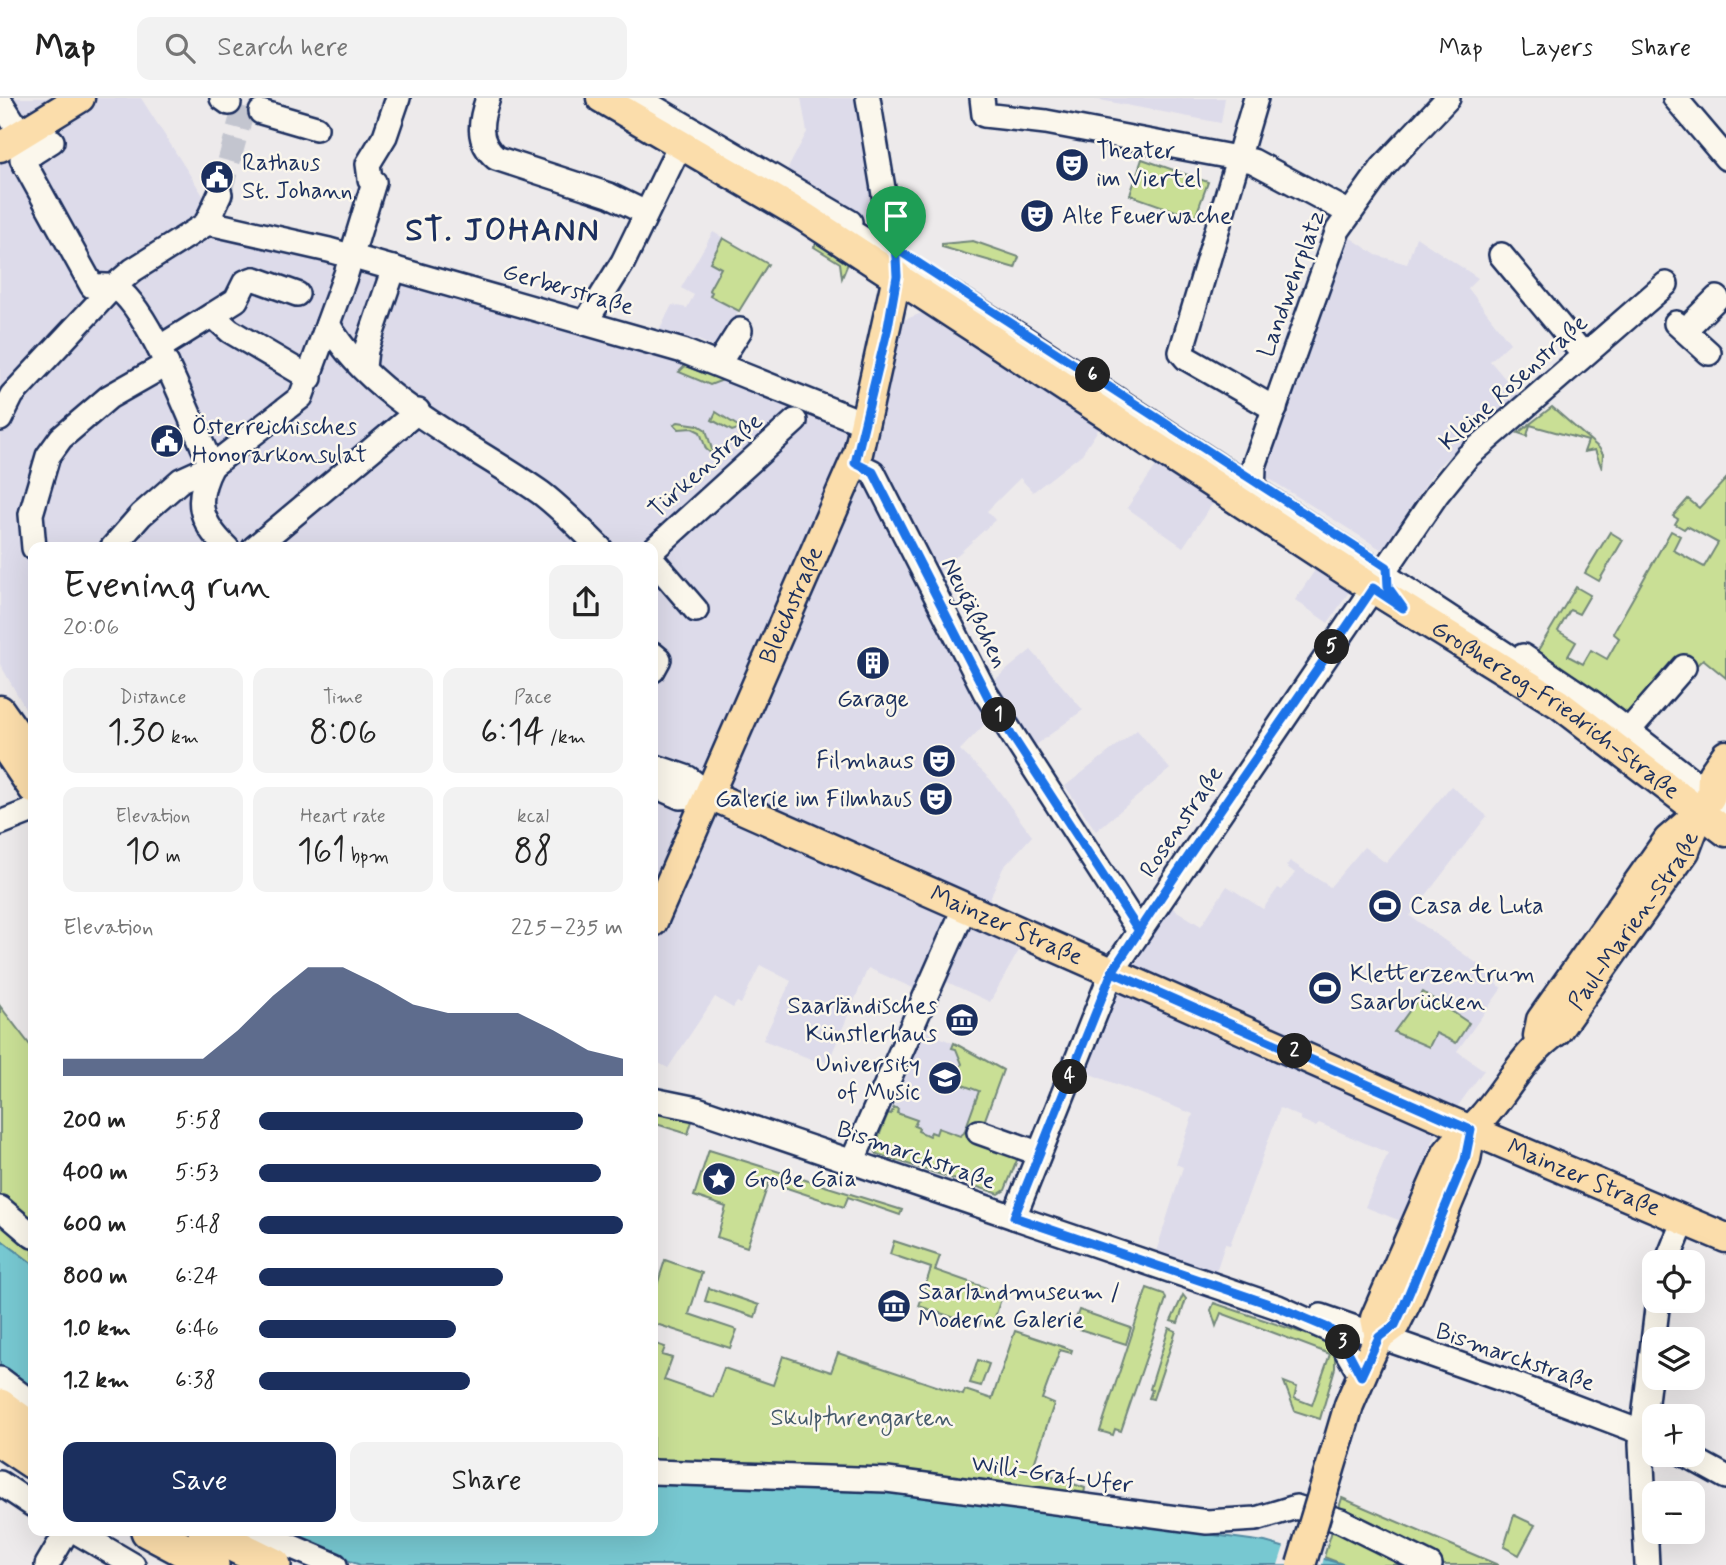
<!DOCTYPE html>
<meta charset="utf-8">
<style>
body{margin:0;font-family:Mynerve,sans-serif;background:#f2f2f2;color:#222;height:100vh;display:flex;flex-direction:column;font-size:26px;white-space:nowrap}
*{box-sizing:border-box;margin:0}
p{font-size:23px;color:#767676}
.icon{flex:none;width:38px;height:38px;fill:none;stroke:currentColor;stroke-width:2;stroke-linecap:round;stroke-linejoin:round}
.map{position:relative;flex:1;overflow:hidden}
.sheet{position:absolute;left:28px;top:444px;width:630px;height:994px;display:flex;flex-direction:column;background:#fff;border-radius:14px;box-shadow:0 7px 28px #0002}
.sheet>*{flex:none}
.tools{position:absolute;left:1642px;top:1152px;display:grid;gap:14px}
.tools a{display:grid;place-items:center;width:63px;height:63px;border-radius:14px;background:#fff;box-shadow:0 7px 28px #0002;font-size:35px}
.pin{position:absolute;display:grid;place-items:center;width:60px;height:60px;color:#fff;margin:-72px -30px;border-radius:50% 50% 50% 0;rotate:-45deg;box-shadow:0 0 7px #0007}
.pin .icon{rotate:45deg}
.km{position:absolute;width:35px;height:35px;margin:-18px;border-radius:50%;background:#222;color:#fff;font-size:19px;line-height:35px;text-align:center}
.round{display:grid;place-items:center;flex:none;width:74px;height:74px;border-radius:14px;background:#f2f2f2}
.headline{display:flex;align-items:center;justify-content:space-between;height:119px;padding:0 35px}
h1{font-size:38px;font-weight:600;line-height:52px}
.metrics{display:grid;grid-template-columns:repeat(3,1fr);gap:10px;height:119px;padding:7px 35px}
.metrics div{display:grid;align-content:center;border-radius:14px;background:#f2f2f2;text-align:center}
.metrics b{font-size:35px;font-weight:600}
.metrics small{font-size:19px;font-weight:400}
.metrics p{font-size:19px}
.chart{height:196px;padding:14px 35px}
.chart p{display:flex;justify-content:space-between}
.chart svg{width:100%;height:126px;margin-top:7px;fill:#1b2f5e;opacity:.7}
.cta{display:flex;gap:14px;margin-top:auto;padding:14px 35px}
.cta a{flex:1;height:80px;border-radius:14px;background:#1b2f5e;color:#fff;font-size:28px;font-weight:600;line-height:80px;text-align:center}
.cta a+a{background:#f2f2f2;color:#222}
ul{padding:0 35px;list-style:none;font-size:23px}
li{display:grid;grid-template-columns:112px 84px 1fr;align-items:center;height:52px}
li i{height:18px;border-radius:9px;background:#1b2f5e}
header{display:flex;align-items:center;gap:42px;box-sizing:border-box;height:98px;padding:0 35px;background:#fff;border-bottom:2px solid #e0e0e0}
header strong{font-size:33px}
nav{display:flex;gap:38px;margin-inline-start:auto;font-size:24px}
.search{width:490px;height:63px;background:#f2f2f2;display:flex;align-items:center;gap:18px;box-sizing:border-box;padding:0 24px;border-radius:14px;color:#767676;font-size:26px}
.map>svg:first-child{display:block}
</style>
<header>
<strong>Map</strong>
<div class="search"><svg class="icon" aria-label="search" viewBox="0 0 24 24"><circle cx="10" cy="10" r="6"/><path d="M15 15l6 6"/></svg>Search here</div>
<nav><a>Map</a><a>Layers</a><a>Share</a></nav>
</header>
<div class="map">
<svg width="1726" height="1467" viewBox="0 0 1726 1467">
<rect width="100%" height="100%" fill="#edeaeb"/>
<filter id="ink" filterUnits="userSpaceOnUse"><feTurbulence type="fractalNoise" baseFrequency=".0143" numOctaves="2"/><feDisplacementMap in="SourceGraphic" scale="14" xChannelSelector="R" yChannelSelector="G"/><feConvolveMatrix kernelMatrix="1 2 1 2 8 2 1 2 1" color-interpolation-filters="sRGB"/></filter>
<g filter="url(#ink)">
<g fill="#dddbea">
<polygon points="0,0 141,0 225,132 718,255 853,310 843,352 871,362 901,223 930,212 1104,323 1082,356 1033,394 1020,380 987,413 995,422 936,477 992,584 1031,552 1083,612 1036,647 1005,605 960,652 990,681 1032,738 1003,770 982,819 1027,838 990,904 945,883 913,890 868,870 828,965 818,961 816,963 763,942 791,883 760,867 741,906 737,904 733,910 715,899 668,970 653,962 653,450 33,450 33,624 0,566"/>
<polygon points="801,0 857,0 877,117 875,126 786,74 807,34"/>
<polygon points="1089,0 1225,0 1221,25"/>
<polygon points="713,134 768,166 716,250 696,241 693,244 658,234 672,207 687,210 694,197 681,190"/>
<polygon points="1345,136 1376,157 1407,166 1416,139 1478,180 1468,190 1510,245 1490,263 1519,297 1438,368 1382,452 1265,378"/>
<polygon points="1156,368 1213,405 1183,449 1127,410"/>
<polygon points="1319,466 1353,488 1328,525 1295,502"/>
<polygon points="1137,632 1170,671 1096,733 1065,688"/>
<polygon points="1451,688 1487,718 1410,818 1499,881 1496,886 1502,890 1457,953 1484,972 1433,1042 1401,1123 1365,1109 1388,1055 1319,1025 1316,1029 1313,1027 1301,1022 1301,1019 1280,1010 1230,1147 1225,1146 1215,1177 1155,1157 1183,1069 1176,1066 1193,1016 1085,974 1115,902 1169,808 1201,828 1227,788 1263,811 1278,790 1282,792 1295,775 1286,768 1290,763 1330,789 1364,749 1386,765"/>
<polygon points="924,932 981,958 979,962 1003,972 983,1027 1025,1042 1003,1095 996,1096 875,1054 875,1047 888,1015 892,1014"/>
</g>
<g fill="#c9df95" stroke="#72877a" stroke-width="2">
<polygon points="1142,61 1208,84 1195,120 1130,97"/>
<polygon points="723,140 768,166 739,213 710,198 712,194 709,192 721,170 710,164"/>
<polygon points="973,143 1019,159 1015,170 942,149 942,146"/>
<polygon points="817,144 849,163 842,180 840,165 814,149"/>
<polygon points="685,268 723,282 710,287 679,274"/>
<polygon points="1552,309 1599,350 1603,356 1602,371 1595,352 1584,354 1588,343 1530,327 1527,338 1518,335"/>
<polygon points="716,314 741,330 732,333 712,322"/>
<polygon points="678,324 698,327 706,332 714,358 706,351 700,334 692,330 679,331 674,326"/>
<polygon points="1726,381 1726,580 1703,561 1697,567 1686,557 1633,620 1597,592 1537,554 1576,489 1590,497 1579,516 1570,512 1558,533 1576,544 1568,558 1583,566 1591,552 1607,561 1619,540 1613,535 1671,433 1680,438 1673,452 1704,469 1718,445 1687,428 1684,431 1675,426 1678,421 1673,418 1688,401 1699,410"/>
<polygon points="1610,434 1623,442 1599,483 1585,475"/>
<polygon points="1423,894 1469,925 1456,945 1436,935 1429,949 1394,934"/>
<polygon points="0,908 33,951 33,1166 0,1141"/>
<polygon points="954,945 1003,972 983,1027 1025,1042 1005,1092 999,1096 877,1056 874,1051 888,1015 891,1016 894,1009 898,1011 897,1015 917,1022 914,1028 919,1030 918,1033 929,1038 931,1034 936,1036 938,1030 960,1038 964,1035 979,993 952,983 962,966 956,951 952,950"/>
<polygon points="653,1009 693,1020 688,1036 653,1025"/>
<polygon points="709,1052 902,1112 900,1117 848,1099 844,1109 769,1084 747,1149 717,1139 726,1109 694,1098"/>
<polygon points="894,1143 940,1158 935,1172 986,1190 985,1195 1001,1201 993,1225 981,1221 979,1228 919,1208 931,1170 890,1156"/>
<polygon points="665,1162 702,1175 689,1216 737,1232 730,1250 653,1225 653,1200"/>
<polygon points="709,1190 759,1207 755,1219 705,1203"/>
<polygon points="1147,1190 1164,1196 1166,1201 1121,1333 1115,1331 1113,1337 1100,1333"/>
<polygon points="1183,1197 1186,1201 1178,1225 1171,1223"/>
<polygon points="1214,1205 1320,1241 1335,1253 1335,1270 1320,1321 1295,1313 1284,1284 1297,1289 1294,1300 1312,1307 1330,1256 1221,1215 1216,1228 1211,1212"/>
<polygon points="1079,1212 1131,1230 1126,1246 1073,1229"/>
<polygon points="1169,1230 1176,1233 1153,1301 1149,1300 1152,1292 1150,1291"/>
<polygon points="1015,1233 1072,1252 1071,1255 1060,1252 1042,1301 1054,1306 1032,1372 1085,1390 1084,1397 1101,1402 1102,1398 1138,1411 653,1368 653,1245 665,1249 662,1257 672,1260 664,1282 713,1299 724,1270 773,1287 783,1258 831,1274 838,1255 963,1297 965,1292 992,1301"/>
<polygon points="978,1262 989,1266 981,1288 970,1285"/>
<polygon points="1342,1400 1498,1467 1345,1467 1324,1459"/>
<polygon points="1514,1417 1535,1427 1519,1457 1504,1449"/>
</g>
<g fill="#77c8d1" stroke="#528ba3" stroke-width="2">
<polygon points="0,1141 33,1166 33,1300 0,1275"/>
<polygon points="653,1386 791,1387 901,1394 1265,1444 1345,1467 360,1467 270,1433 653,1433"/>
</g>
<polygon fill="#edeaeb" points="1285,1445 1325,1456 1322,1467 1278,1467"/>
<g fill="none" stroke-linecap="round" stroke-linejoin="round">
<polyline stroke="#c3c5cf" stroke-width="23" stroke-dasharray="23 11" stroke-linecap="butt" points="220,96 244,9"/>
<g stroke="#1b2f5e" stroke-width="28">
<g id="minor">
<polyline points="222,0 229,5"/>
<path d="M488,0c-8,23 -12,43 8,60l113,37 37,18"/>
<polyline points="638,0 850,124"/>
<polyline points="868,0 896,169"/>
<polyline points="982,0 984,17 1046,24 1253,63 1348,114"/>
<polyline points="1256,0 1181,254 1186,260 1275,311"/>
<polyline points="1675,0 1726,60"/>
<path d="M0,3l33,52 -11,6 70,127c6,0 16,-1 22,1 35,17 79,142 98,179"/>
<polyline points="261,14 316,30"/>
<polyline points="33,55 52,43"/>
<polyline points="834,123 1023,240 1531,573"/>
<polyline points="206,126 220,96"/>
<polyline points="1501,157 1583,256"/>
<polyline points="253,181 245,184 236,202 212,217 230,233 310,280"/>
<polyline points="255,181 297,196"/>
<polyline points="1694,223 1717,200"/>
<polyline points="585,225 623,164 675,57"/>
<polyline points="1676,225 1709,255"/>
<path d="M328,226c42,75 144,120 213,169 21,16 40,36 59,55"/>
<polyline points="159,250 212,217"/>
<polyline points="719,265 740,232"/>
<polyline points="364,269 366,252 394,170"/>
<polyline points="0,321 12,297 113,189 133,172 206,126 214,126 329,152 683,253 866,326"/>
<polyline points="855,365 873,374 985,594 1139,833"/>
<path d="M212,368c-18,34 -13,55 15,82"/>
<polyline points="1253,400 1254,368 1338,132 1383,69 1448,0"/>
<polyline points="34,450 31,416 48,358 61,340 109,299 167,266"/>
<polyline points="112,450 141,417 181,382 212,368 301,299 346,176 374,84 370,81 368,66 385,38 398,0"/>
<polyline points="254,450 418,313"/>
<polyline points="653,452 795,323"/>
<polyline points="653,462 696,512"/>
<polyline points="653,556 659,561 653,572"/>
<polyline points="1523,558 1594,606 1726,709"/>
<polyline points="1637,623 1684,569"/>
<polyline points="653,668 688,680 710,697"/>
<polyline points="653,687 680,699 710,697"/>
<polyline points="0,725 33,712"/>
<polyline points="653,1002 697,1011 1278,1209 1336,1235 1361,1278"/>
<polyline points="979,1034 1038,1055"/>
<polyline points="852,1064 964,811"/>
<polyline points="0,1110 33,1138"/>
<polyline points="1014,1119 1112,874 1437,396 1467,359 1666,186"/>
<polyline points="1667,1164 1684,1122"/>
<polyline points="1321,1218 1501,1281 1654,1339"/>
<polyline points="0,1281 33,1306"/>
<polyline points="1684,1356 1726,1379"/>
<polyline points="653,1374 887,1382 1207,1424 1256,1421 1296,1409 1341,1423 1430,1467"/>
<polyline points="0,1385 33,1407"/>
<polyline points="75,1433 133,1467"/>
<polyline points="255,1433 335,1467"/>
<polyline points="47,1467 67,1433"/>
<polyline points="1647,1467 1641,1346 1658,1202"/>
</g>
</g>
<g stroke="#1b2f5e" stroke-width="33">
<g id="major">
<path id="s1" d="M601,0l202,118 569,372 187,116 167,128"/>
<polyline points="0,49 80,0"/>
<polyline points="0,612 29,653"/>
<polyline points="0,642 33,691"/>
<path id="s2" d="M710,697l728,321 288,122"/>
<path id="s3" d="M653,824l205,-469 39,-177"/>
<polyline points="1538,938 1541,922 1668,742 1697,717"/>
<path id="s4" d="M1379,1239l-4,-19 72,-165c10,-14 24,-22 35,-35 26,-29 42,-65 75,-87l128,-180 14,-37 12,-18 1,-21 14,-20"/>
<polyline points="1336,1351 1349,1307 1367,1265 1379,1239 1395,1227 1407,1203 1466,1062 1471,1032"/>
</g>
</g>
<g stroke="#1b2f5e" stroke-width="38">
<g id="highway">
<polyline points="0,1308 33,1332"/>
<polyline points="0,1342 33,1364"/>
<polyline points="148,1433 212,1467"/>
<polyline points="205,1433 274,1467"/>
</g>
</g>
<use href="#minor" stroke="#fbf7ec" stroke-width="23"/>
<use href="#major" stroke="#fbddab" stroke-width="28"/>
<use href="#highway" stroke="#fbddab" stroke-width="33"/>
<g stroke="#1b2f5e" stroke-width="33" stroke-linecap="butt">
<polyline id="major-bridge" points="1301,1467 1336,1351"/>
</g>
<use href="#major-bridge" stroke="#fbddab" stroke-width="28"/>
</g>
</g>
<g fill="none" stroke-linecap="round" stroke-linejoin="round" filter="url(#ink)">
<g stroke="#fff" stroke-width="14">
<path id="route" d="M896,160l1,18 -9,51 -33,136 18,9 119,233 147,226c-9,14 -18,27 -27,41l359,158 -6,30 -63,150 -7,15 -16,12 -18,39 -19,-36 -14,-12 -50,-21 -264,-90 98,-245c83,-131 175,-256 261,-384l30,20 -15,-21 -1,-20 -492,-319 1,10"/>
</g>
<use href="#route" stroke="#1a73e8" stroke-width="9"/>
</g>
<defs>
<g id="theatre-disc" transform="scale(1.75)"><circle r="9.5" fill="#1b2f5e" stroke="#fbf7ec"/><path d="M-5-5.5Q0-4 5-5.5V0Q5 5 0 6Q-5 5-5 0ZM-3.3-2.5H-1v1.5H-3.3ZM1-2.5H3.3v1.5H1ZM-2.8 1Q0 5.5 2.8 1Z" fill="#fff"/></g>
<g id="civic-disc" transform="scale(1.75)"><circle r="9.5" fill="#1b2f5e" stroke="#fbf7ec"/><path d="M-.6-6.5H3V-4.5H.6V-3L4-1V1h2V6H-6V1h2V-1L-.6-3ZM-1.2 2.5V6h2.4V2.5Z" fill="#fff"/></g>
<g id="building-disc" transform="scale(1.75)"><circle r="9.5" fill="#1b2f5e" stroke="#fbf7ec"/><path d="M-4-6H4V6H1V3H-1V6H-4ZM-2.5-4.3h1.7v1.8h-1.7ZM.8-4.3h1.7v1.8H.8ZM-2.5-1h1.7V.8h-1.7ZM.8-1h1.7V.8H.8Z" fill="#fff"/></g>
<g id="stadium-disc" transform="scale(1.75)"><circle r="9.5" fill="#1b2f5e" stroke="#fbf7ec"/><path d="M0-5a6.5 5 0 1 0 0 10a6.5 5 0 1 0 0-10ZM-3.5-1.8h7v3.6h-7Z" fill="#fff"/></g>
<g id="museum-disc" transform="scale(1.75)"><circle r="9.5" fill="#1b2f5e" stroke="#fbf7ec"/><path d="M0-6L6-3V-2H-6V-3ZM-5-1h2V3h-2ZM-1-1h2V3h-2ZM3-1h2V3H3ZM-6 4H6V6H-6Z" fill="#fff"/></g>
<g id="university-disc" transform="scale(1.75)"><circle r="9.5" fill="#1b2f5e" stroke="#fbf7ec"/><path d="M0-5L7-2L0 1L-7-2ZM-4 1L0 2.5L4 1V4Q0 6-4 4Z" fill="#fff"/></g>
<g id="sight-disc" transform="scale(1.75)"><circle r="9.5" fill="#1b2f5e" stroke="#fbf7ec"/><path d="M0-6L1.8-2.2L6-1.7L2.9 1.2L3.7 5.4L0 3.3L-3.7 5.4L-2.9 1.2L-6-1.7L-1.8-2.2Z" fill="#fff"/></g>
</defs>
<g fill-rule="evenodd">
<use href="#theatre-disc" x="1072" y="67"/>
<use href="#civic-disc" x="217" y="79"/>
<use href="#theatre-disc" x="1037" y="118"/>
<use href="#civic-disc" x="167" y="343"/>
<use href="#building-disc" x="873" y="565"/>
<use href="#theatre-disc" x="939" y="663"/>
<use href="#theatre-disc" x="936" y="701"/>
<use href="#stadium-disc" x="1385" y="808"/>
<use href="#stadium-disc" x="1325" y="890"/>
<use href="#museum-disc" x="962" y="922"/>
<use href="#university-disc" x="945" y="980"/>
<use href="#sight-disc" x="719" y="1081"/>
<use href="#museum-disc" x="894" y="1208"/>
</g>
<g text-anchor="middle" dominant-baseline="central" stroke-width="5" stroke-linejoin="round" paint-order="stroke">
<g font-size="24" fill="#1b2f5e" stroke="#fbf7ec" text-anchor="start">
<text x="1096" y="53">Theater<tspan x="1096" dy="28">im Viertel</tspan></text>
<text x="242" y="65">Rathaus<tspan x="242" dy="28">St. Johann</tspan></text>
<text x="1062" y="118">Alte Feuerwache</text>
<text x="192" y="329">Österreichisches<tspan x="192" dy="28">Honorarkonsulat</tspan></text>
<text x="873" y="601" text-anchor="middle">Garage</text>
<text x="914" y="663" text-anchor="end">Filmhaus</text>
<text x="912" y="701" text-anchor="end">Galerie im Filmhaus</text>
<text x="1410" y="808">Casa de Luta</text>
<text x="1350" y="876">Kletterzentrum<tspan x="1350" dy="28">Saarbrücken</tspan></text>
<text x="937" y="908" text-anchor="end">Saarländisches<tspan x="937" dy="28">Künstlerhaus</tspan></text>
<text x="920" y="966" text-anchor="end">University<tspan x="920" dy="28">of Music</tspan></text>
<text x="744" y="1081">Große Gaia</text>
<text x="918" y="1194">Saarlandmuseum /<tspan x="918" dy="28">Moderne Galerie</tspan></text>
</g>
<g font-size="24" fill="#1b2f5e" stroke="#fbf7ec">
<text transform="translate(1292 186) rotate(-70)">Landwehrplatz</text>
<text transform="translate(568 192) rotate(16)">Gerberstraße</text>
<text transform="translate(1514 285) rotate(-42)">Kleine Rosenstraße</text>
<text transform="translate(706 368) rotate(-42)">Türkenstraße</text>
<text stroke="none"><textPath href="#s3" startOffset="346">Bleichstraße</textPath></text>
<text transform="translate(974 515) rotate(63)">Neugäßchen</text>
<text stroke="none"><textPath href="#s1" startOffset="1134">Großherzog-Friedrich-Straße</textPath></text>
<text transform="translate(1182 724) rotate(-56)">Rosenstraße</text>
<text stroke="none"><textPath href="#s4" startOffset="499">Paul-Marien-Straße</textPath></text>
<text stroke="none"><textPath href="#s2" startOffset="324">Mainzer Straße</textPath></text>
<text transform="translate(916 1058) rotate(19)">Bismarckstraße</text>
<text stroke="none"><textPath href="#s2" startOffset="954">Mainzer Straße</textPath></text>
<text transform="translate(1515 1260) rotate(19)">Bismarckstraße</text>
<text transform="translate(1052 1377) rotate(8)">Willi-Graf-Ufer</text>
</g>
<g font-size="24" fill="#465b6c" stroke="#fbf7ec">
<text x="862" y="1320">Skulpturengarten</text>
</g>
<g font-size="32" font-weight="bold" letter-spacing="2" fill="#1b2f5e" stroke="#fbf7ec">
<text x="503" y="133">ST. JOHANN</text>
</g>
</g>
</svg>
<div class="tools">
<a><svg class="icon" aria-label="locate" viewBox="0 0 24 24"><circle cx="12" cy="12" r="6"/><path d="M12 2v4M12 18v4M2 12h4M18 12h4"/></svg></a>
<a><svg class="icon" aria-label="layers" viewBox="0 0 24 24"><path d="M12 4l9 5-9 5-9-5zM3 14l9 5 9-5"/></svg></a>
<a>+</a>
<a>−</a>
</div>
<div class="pin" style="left:896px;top:160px;background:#1e9e55"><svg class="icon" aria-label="arrive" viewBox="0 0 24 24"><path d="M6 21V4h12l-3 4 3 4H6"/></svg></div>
<b class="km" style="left:999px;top:617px">1</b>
<b class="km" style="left:1295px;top:953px">2</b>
<b class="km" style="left:1343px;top:1244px">3</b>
<b class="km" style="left:1070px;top:979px">4</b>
<b class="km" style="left:1332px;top:549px">5</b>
<b class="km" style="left:1093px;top:277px">6</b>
<section class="sheet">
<div class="headline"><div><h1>Evening run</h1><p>20:06</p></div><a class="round"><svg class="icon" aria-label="share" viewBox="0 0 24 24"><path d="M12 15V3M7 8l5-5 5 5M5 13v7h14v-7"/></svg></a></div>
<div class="metrics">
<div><p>Distance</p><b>1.30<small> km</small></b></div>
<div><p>Time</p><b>8:06</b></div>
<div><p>Pace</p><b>6:14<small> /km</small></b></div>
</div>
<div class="metrics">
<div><p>Elevation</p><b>10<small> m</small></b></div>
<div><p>Heart rate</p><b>161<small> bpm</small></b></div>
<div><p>kcal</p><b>88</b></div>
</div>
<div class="chart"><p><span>Elevation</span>225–235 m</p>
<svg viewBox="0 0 160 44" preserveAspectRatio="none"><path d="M0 44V38L10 38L20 38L30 38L40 38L50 28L60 16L70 6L80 6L90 12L100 19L110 22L120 22L130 22L140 28L150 35L160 38V44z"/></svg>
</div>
<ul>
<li><b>200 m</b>5:58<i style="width:89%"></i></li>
<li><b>400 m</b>5:53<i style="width:94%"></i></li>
<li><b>600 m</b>5:48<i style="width:100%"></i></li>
<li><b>800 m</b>6:24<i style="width:67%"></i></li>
<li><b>1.0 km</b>6:46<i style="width:54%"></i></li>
<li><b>1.2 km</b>6:38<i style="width:58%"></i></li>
</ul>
<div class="cta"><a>Save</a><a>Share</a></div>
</section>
</div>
